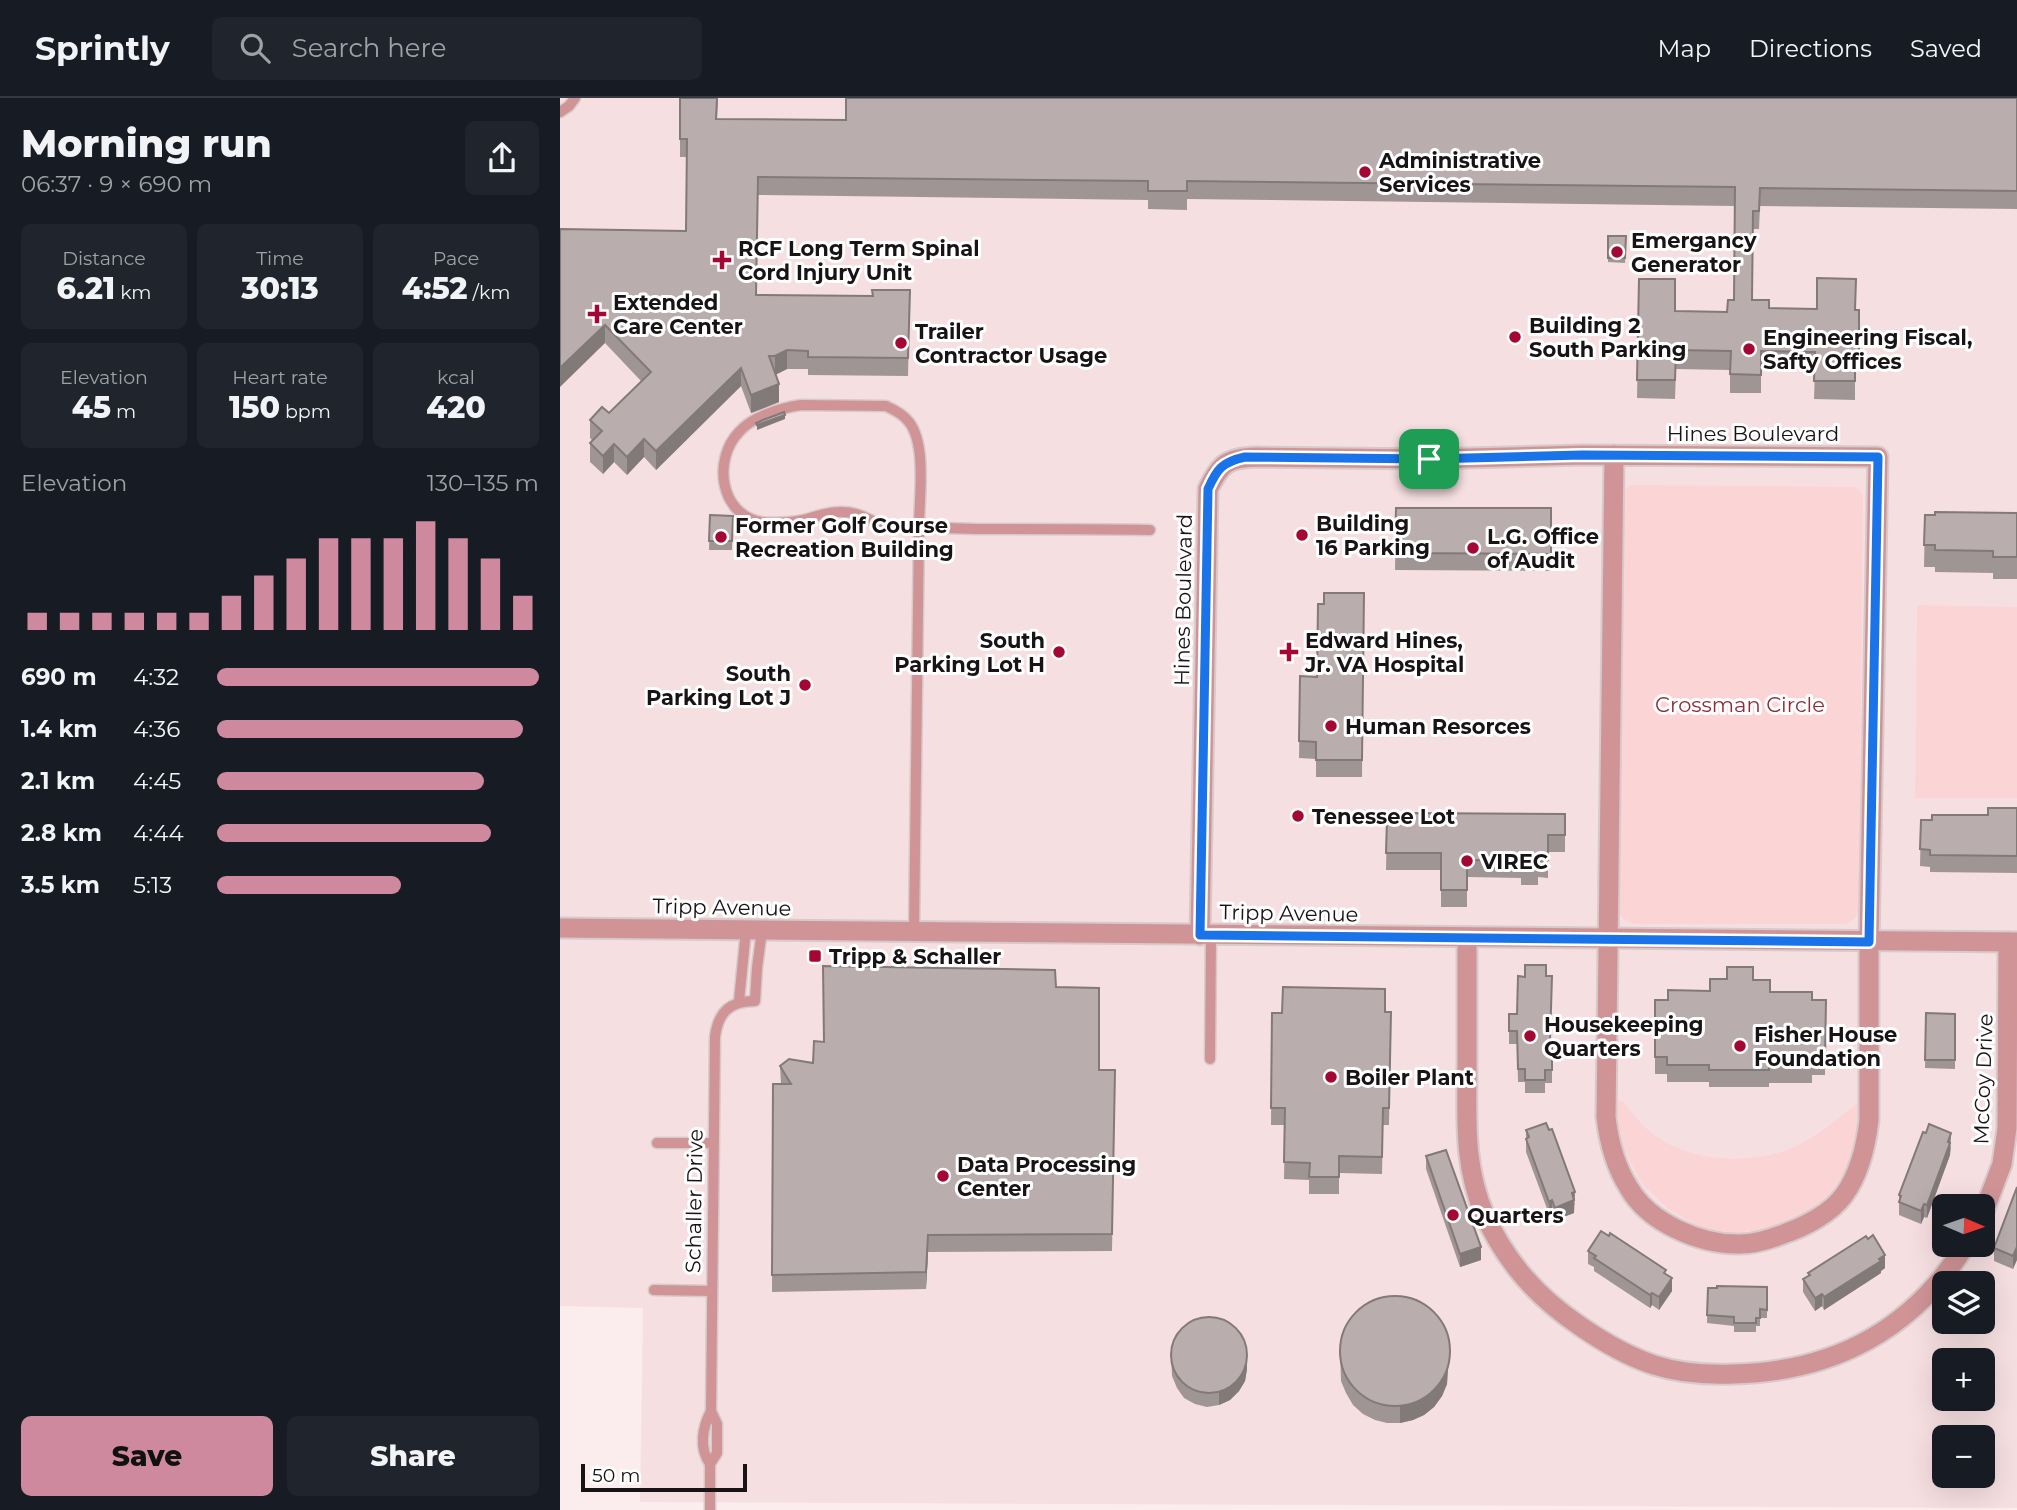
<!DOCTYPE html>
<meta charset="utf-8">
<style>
body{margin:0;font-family:Montserrat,sans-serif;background:#20242c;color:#f1f3f6;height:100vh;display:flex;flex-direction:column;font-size:26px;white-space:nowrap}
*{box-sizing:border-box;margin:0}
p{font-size:23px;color:#9ea1a6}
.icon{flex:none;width:38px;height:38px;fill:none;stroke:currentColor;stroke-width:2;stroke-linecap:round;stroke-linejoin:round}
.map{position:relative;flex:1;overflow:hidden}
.details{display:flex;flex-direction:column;background:#171b24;width:560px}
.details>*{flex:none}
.needle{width:46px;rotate:92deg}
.buttons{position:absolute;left:1372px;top:1096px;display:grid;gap:14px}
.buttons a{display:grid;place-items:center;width:63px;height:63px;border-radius:10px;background:#171b24;box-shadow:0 7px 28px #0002;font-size:35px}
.scale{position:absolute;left:21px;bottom:18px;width:166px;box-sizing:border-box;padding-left:7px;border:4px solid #181314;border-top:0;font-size:19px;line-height:24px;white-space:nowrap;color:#181314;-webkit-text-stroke:5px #fefefe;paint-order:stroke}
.pin{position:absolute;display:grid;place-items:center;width:60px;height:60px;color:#fff;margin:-30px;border-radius:14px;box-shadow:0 4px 10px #0006}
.round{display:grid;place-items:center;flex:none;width:74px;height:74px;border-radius:10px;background:#20242c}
.head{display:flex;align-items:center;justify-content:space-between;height:119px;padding:0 21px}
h1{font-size:38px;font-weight:800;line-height:52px}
.figures{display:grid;grid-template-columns:repeat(3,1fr);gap:10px;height:119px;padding:7px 21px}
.figures div{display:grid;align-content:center;border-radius:10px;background:#20242c;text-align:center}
.figures b{font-size:30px;font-weight:800}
.figures small{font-size:19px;font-weight:400}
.figures p{font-size:19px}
.chart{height:196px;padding:14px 21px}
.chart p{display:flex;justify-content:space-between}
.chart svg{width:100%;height:126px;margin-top:7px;stroke:#ce899f;stroke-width:6}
.cta{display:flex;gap:14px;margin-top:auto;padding:14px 21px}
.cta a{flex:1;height:80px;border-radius:10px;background:#ce899f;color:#111;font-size:28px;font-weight:800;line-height:80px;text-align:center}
.cta a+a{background:#20242c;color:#f1f3f6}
ul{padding:0 21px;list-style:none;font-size:23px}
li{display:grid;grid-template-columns:112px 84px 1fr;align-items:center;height:52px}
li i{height:18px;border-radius:9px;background:#ce899f}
header{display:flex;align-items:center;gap:42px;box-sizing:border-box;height:98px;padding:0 35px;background:#171b24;border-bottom:2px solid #363941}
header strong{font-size:33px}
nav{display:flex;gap:38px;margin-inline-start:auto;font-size:24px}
.search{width:490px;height:63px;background:#20242c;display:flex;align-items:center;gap:18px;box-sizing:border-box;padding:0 24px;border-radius:10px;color:#9ea1a6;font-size:26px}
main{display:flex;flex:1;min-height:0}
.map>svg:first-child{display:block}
</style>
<header>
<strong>Sprintly</strong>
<div class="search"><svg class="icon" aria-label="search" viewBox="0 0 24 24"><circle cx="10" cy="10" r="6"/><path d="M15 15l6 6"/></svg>Search here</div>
<nav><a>Map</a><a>Directions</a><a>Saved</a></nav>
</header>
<main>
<section class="details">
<div class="head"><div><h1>Morning run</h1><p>06:37 · 9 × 690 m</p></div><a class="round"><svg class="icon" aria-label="share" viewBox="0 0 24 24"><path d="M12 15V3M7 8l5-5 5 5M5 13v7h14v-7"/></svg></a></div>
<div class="figures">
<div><p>Distance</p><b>6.21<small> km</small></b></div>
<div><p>Time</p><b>30:13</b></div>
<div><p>Pace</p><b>4:52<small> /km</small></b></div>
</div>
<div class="figures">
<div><p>Elevation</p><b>45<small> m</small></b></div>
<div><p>Heart rate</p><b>150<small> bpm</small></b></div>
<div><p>kcal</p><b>420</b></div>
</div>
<div class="chart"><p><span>Elevation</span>130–135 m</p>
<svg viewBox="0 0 160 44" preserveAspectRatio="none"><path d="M5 44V38M15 44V38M25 44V38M35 44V38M45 44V38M55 44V38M65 44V32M75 44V25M85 44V19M95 44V12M105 44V12M115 44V12M125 44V6M135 44V12M145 44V19M155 44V32"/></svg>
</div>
<ul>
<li><b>690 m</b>4:32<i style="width:100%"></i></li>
<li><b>1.4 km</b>4:36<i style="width:95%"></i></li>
<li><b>2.1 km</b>4:45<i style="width:83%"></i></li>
<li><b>2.8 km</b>4:44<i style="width:85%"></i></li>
<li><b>3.5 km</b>5:13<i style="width:57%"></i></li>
</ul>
<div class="cta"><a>Save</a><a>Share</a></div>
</section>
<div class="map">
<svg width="1457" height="1412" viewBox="0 0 1457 1412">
<rect width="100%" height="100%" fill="#fbeded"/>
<path fill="#f6dfe0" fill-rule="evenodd" d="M0,0h1457v1410l-1377,-6 3,-194 -83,-2zM1384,1108h39v38h-39zM1384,1185h39v38h-39zM1384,1262h39v38h-39zM1384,1339h39v38h-39z"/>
<g fill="#fbd5d6">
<polygon points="1071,387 1294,389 1299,391 1303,398 1299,809 1296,819 1287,826 1074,826 1064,822 1057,813 1062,393"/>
<polygon points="1357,507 1457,509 1457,700 1355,700"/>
<path d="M1057,1003h5c9,9 16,20 25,28 36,33 104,38 147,18 25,-11 45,-30 66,-46l3,4 -10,53 -19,31 -24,24 -37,16 -38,4 -34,-5 -33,-19 -27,-26 -18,-36 -7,-37z"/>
</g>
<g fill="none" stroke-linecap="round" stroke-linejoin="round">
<g stroke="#d7caca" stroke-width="13">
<g id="lane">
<polyline points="0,14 9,8 15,0"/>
<path d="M354,834l5,-404c0,-29 8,-83 -10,-106 -6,-8 -14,-12 -23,-16l-85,-1c-20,3 -48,11 -62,27 -26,27 -20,82 22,90 9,2 33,0 42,-2 13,-3 23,-8 36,-8 22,-1 32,11 51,15 6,1 14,0 21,0 21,1 42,1 64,2 58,0 117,0 175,1"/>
<polyline points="179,903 186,832"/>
<polyline points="650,961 651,837"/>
<polyline points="97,1045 153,1045"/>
<polyline points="94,1192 152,1193"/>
<path d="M150,1366c-11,-16 -8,-36 1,-53"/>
<path d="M150,1412v-46l7,-11v-29l-6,-13 4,-374c3,-25 15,-36 40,-36l2,-33 5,-38"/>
</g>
</g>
<g stroke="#d7caca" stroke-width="23">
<g id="street">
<polyline points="0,830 1457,844"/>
<path d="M640,837l8,-446c13,-26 19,-31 49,-32l172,2 153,-4 296,2 -9,485v178c-3,26 -9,53 -25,75 -13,18 -38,31 -58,38 -15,6 -30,11 -46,11 -39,1 -91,-21 -111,-56 -14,-22 -20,-45 -23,-71l8,-662"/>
<path d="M907,840c0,42 0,85 0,127 0,54 -4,100 18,151 22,47 52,81 95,110 23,16 47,30 74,39 25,8 53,10 79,9 100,-2 180,-44 233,-130"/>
<polyline points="1423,1116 1442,1066 1447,1030 1448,844"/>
</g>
</g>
<use href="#lane" stroke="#d09497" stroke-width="10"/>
<use href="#street" stroke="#d09497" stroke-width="19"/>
</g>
<g fill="#a09595">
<polygon points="120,0 158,0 157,21 286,22 1457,0 1457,111 1200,108 1199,131 1193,131 1192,202 1209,210 1299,212 1299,273 1295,272 1295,302 1254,301 1255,272 1201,271 1201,295 1170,295 1170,272 1116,271 1115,301 1077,300 1079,181 1115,213 1167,214 1174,202 1175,108 627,101 627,112 588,111 588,102 198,97 196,197 312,198 350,192 348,278 248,277 248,271 227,271 215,277 219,304 191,315 181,288 96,372 84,359 67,377 54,364 43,376 30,364 30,345 33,343 30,340 30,322 49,315 81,283 45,245 0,131 126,133 127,59 120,59"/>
<polygon points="1048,138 1066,138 1065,165 1048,164"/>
<polygon points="836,410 991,410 991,473 835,472"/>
<polygon points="1457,415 1457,481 1433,481 1433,475 1375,474 1375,469 1364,469 1365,417"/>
<polygon points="150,417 173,418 172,452 149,452"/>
<polygon points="804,495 802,679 756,679 756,661 739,660 740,578 757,579 764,506"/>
<polygon points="1457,710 1457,775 1370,774 1370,769 1360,768 1361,722 1372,722 1428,717"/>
<polygon points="1005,716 1005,754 988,754 988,780 978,779 978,787 961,787 961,780 907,779 907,809 881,809 881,772 826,772 827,721"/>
<polygon points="986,878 990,944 992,944 992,985 985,985 985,995 965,995 965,984 958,984 957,946 949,946 949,916 957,916"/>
<polygon points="1193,882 1210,894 1266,919 1265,977 1252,977 1252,985 1209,985 1209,989 1149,989 1149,984 1107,984 1107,976 1095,976 1095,902 1108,902"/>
<polygon points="496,889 539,972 555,972 552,1153 368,1154 366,1191 212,1194 213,986 221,986 220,968 253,965 264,944"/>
<polygon points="831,914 829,1027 823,1027 822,1076 779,1075 779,1096 749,1096 749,1082 724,1081 725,1027 711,1027 712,915"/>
<polygon points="1366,915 1395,916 1395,971 1365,970"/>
<polygon points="966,1032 1015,1107 1014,1107 1014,1115 995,1122 992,1115 989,1116 966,1054"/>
<polygon points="1391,1048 1390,1057 1367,1120 1364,1119 1361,1126 1339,1117 1339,1097"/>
<polygon points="866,1058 921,1162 900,1169 866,1071"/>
<polygon points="1457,1089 1453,1171 1434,1163 1434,1150"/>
<polygon points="1028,1153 1106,1176 1112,1193 1099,1212 1092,1207 1090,1210 1034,1173 1034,1169 1028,1166"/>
<polygon points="1325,1170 1321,1173 1321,1175 1264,1212 1262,1208 1255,1213 1243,1194 1243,1181 1248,1178 1248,1175"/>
<polygon points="1207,1189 1207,1220 1200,1220 1200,1228 1196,1228 1196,1234 1174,1234 1174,1228 1147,1225 1148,1190"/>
<polygon points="780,1252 889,1260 887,1286 882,1298 874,1309 864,1317 853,1322 840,1325 827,1325 815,1322 803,1316 793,1307 786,1295 781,1283"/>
<polygon points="611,1253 687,1271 685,1283 679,1293 670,1302 659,1307 647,1309 635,1306 624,1300 617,1290 612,1278"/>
</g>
<g fill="#827979">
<polygon points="45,227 45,245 0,289 0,270"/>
<polygon points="227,252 227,271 215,277 215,258"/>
<polygon points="181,270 181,288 96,372 96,353"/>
<polygon points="219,286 219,304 191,315 191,297"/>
<polygon points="225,317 225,321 197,332 197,327"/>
<polygon points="84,341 84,359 67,377 67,359"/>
<polygon points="54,346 54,364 43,376 43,358"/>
<polygon points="1391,1035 1390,1057 1367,1120 1367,1107"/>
<polygon points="1015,1094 1014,1115 995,1122 995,1110 1012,1095"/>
<polygon points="992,1102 992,1115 989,1116 989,1104"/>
<polygon points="1364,1106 1364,1119 1361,1126 1361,1113"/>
<polygon points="368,1137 368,1154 366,1191 366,1174"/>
<polygon points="921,1149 921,1162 900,1169 900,1156"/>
<polygon points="1457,1149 1457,1162 1453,1171 1453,1158"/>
<polygon points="1325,1157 1325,1170 1321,1173 1321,1175 1264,1212 1264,1199"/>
<polygon points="1112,1180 1112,1193 1099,1212 1099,1199"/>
<polygon points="1092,1195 1092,1207 1090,1210 1090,1197"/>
<polygon points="1262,1196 1262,1208 1255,1213 1255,1200"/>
<polygon points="889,1243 887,1286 882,1298 874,1309 864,1317 853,1322 840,1325 840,1308"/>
<polygon points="687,1258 687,1271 685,1283 679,1293 670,1302 659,1307 659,1294"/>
</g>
<g fill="#baadad" stroke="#827979" stroke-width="2">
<polygon points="120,0 157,0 156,21 286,22 286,0 1457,0 1457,93 1200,90 1199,113 1193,113 1192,202 1209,202 1209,210 1257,211 1257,180 1296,181 1295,212 1299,212 1299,254 1295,254 1295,283 1254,283 1255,254 1201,253 1201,277 1170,276 1171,253 1116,252 1115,282 1077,282 1079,181 1115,181 1115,213 1167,214 1168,202 1174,202 1175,89 627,83 627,93 588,93 588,83 198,79 196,197 313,198 312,192 350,192 348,260 248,259 248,253 227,252 215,258 209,258 219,286 191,297 181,270 96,353 84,341 67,359 54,346 43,358 30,345 42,333 30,322 42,309 49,315 91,274 45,227 0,270 0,131 126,133 127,41 120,41"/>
<polygon points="1048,138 1066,138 1065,160 1048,160"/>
<polygon points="224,314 225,317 197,327 196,325 203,322"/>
<polygon points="836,410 991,410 991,456 835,455"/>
<polygon points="1375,414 1457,415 1457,459 1433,459 1433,453 1375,452 1375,447 1364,447 1365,417 1375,417"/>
<polygon points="150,417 173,418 172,443 149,443"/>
<polygon points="764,495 804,495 802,662 756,662 756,644 739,643 740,578 757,579 758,506 764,506"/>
<polygon points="1428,710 1457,710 1457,758 1370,757 1370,752 1360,751 1361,722 1372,722 1372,717 1428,717"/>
<polygon points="834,715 1005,716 1005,737 988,737 988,762 978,762 978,770 961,770 961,763 907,762 907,792 881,792 881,755 826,755 827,721 835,721"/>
<polygon points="965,867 986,867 986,878 992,878 990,944 992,944 992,972 985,972 985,982 965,982 965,971 958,971 957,933 949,933 949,916 957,916 958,878 965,879"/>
<polygon points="263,868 495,872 496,889 539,890 539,972 555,972 552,1136 368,1137 366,1174 212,1177 213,986 231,986 220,968 229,961 253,965 254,943 264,944"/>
<polygon points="1167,869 1193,869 1193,882 1210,882 1210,894 1252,894 1252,902 1266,902 1265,960 1252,960 1252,968 1209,968 1209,972 1149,972 1149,967 1107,967 1107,959 1095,959 1095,902 1108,902 1108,892 1150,893 1150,881 1167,881"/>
<polygon points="723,889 825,891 825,914 831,914 829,1010 823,1010 822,1059 779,1058 779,1079 749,1079 750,1065 724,1064 725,1010 711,1010 712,915 722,915"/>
<polygon points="1366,915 1395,916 1395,962 1365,962"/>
<polygon points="986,1025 989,1032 992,1031 1015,1094 1012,1095 1014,1102 995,1110 992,1102 989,1104 966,1041 969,1039 966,1032"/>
<polygon points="1369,1026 1391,1035 1388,1044 1390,1045 1367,1107 1364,1106 1361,1113 1339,1104 1341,1098 1339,1097 1363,1034 1366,1035"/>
<polygon points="886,1052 921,1149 900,1156 866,1058"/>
<polygon points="1457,1089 1457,1149 1453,1158 1434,1150"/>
<polygon points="1041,1133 1049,1138 1050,1135 1106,1172 1104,1175 1112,1180 1099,1199 1092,1195 1090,1197 1034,1160 1036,1158 1028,1153"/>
<polygon points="1313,1137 1325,1157 1319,1161 1321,1163 1264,1199 1262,1196 1255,1200 1243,1181 1250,1177 1248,1175 1306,1138 1308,1141"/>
<polygon points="1157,1188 1207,1189 1207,1212 1200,1211 1200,1220 1196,1220 1196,1225 1174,1225 1174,1219 1147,1217 1148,1190 1157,1190"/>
<circle cx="835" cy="1253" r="55"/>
<circle cx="649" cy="1257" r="38"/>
</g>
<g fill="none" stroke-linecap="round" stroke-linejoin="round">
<g stroke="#fff" stroke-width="14">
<path id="route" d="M1022,357l296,2 -9,485 -669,-7 8,-446c9,-20 14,-27 37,-32l184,2z"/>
</g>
<use href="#route" stroke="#1a73e8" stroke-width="9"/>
</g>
<g fill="#a40734" stroke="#fefefe" stroke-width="2.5">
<circle cx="805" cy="74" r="7"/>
<circle cx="1057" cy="154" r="7"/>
<path d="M158.5 151.5h7v7h7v7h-7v7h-7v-7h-7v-7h7z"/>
<path d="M33.5 205.5h7v7h7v7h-7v7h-7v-7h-7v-7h7z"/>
<circle cx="955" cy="239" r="7"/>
<circle cx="341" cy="245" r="7"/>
<circle cx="1189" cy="251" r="7"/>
<circle cx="742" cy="437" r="7"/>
<circle cx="161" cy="439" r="7"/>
<circle cx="913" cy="450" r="7"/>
<circle cx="499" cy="554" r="7"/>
<path d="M725.5 543.5h7v7h7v7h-7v7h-7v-7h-7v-7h7z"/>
<circle cx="245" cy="587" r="7"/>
<circle cx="771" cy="628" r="7"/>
<circle cx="738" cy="718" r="7"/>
<circle cx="907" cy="763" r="7"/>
<rect x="248" y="851" width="14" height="14" rx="3.5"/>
<circle cx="970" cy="938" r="7"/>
<circle cx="1180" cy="948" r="7"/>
<circle cx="771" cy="979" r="7"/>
<circle cx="383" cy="1078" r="7"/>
<circle cx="893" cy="1117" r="7"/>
</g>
<g text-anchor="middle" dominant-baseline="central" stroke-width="6" stroke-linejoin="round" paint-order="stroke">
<g font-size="21" font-weight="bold" fill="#181314" stroke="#fefefe" text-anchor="start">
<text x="819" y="62">Administrative<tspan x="819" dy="24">Services</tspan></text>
<text x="1071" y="142">Emergancy<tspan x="1071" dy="24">Generator</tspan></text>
<text x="178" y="150">RCF Long Term Spinal<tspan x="178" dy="24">Cord Injury Unit</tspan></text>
<text x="53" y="204">Extended<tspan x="53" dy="24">Care Center</tspan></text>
<text x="969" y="227">Building 2<tspan x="969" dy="24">South Parking</tspan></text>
<text x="355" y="233">Trailer<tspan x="355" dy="24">Contractor Usage</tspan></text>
<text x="1203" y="239">Engineering Fiscal,<tspan x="1203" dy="24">Safty Offices</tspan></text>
<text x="756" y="425">Building<tspan x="756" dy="24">16 Parking</tspan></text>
<text x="175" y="427">Former Golf Course<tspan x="175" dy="24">Recreation Building</tspan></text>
<text x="927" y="438">L.G. Office<tspan x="927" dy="24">of Audit</tspan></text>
<text x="485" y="542" text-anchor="end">South<tspan x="485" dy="24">Parking Lot H</tspan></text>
<text x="745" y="542">Edward Hines,<tspan x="745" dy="24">Jr. VA Hospital</tspan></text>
<text x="231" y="575" text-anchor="end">South<tspan x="231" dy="24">Parking Lot J</tspan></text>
<text x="785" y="628">Human Resorces</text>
<text x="752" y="718">Tenessee Lot</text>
<text x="921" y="763">VIREC</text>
<text x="269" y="858">Tripp &amp; Schaller</text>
<text x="984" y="926">Housekeeping<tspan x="984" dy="24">Quarters</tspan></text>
<text x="1194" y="936">Fisher House<tspan x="1194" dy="24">Foundation</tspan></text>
<text x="785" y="979">Boiler Plant</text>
<text x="397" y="1066">Data Processing<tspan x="397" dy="24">Center</tspan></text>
<text x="907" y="1117">Quarters</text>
</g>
<g font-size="21" fill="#181314" stroke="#fefefe">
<text x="1193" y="335">Hines Boulevard</text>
<text transform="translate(623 502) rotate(-89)">Hines Boulevard</text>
<text transform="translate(162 809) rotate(1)">Tripp Avenue</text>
<text transform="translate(729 815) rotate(1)">Tripp Avenue</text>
<text transform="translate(1423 981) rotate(-88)">McCoy Drive</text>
<text transform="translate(134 1103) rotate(-89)">Schaller Drive</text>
</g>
<g font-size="21" fill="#8e2d3c" stroke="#fefefe">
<text x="1180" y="606">Crossman Circle</text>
</g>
</g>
</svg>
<div class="buttons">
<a><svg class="needle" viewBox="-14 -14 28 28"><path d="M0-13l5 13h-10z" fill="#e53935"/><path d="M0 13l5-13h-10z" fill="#9ea1a6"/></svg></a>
<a><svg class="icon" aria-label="layers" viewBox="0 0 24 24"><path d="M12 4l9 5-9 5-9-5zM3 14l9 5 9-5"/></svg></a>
<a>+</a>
<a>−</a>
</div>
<div class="scale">50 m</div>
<div class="pin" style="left:869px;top:361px;background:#1e9e55"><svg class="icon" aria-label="arrive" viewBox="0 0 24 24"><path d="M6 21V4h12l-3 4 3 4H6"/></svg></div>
</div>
</main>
